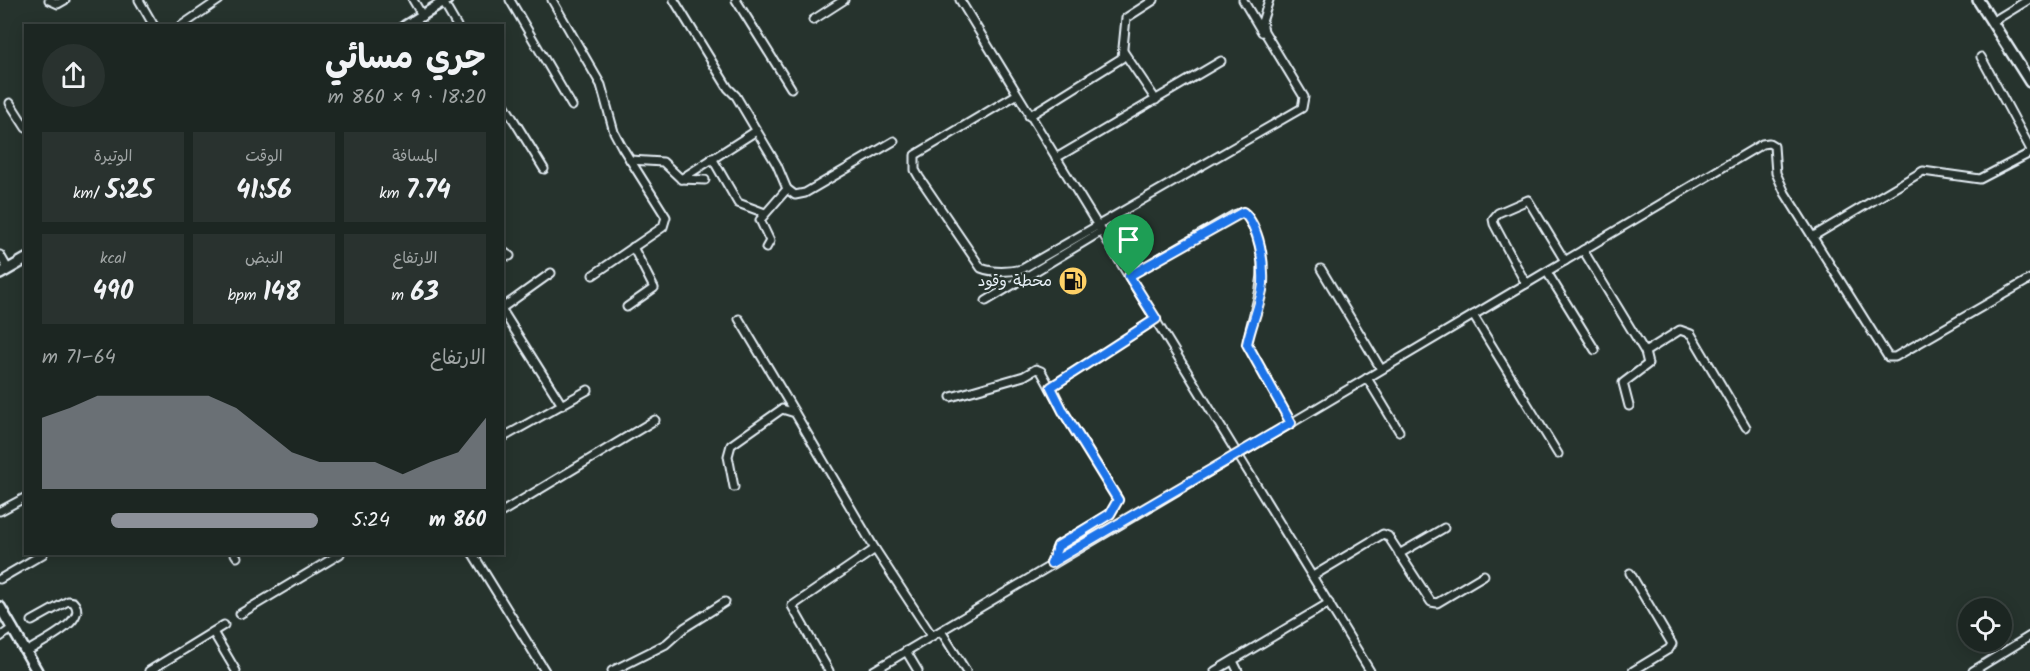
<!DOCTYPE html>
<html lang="ar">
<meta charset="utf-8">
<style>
body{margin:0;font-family:Kalam,"Playpen Sans Arabic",sans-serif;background:#29322f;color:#f1f3f6;direction:rtl;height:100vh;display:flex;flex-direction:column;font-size:22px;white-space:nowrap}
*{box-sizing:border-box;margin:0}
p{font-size:20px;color:#a0a5a5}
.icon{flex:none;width:33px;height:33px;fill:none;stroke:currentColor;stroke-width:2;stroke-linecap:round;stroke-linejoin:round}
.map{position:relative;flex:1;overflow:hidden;direction:ltr}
.panel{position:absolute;left:24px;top:24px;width:480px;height:531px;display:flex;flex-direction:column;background:#1c2622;border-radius:0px;box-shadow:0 3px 15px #0003,0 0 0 2px #3a4340;direction:rtl}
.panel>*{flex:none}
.fabs{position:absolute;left:1958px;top:598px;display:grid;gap:12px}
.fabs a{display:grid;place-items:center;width:54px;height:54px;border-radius:50%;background:#1c2622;box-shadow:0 3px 15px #0003,0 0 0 2px #3a4340;font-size:30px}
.pin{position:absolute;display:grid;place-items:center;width:51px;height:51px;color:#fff;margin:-62px -26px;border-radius:50% 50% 50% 0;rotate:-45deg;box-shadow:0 0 6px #0007}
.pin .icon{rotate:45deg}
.round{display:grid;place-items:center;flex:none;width:63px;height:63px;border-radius:32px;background:#29322f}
.overview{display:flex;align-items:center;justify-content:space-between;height:102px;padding:0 18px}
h1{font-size:33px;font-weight:700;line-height:45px}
.figures{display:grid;grid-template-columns:repeat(3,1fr);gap:9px;height:102px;padding:6px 18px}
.figures div{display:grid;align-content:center;border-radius:0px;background:#29322f;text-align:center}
.figures b{font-size:26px;font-weight:700}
.figures small{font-size:16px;font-weight:400}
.figures p{font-size:16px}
.chart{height:168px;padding:12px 18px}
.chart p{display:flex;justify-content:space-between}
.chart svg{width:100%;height:108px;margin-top:6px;fill:#8c9099;opacity:.7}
ul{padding:0 18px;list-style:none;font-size:20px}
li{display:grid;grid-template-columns:96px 72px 1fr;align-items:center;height:45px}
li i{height:15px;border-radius:8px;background:#8c9099}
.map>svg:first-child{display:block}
</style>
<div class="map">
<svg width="2030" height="671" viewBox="0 0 2030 671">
<rect width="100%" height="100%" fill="#26332d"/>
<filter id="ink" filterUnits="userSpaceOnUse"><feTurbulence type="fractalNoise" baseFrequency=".0167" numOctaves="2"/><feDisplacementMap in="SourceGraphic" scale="12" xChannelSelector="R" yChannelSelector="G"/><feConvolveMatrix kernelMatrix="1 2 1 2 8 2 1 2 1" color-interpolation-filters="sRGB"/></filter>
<g filter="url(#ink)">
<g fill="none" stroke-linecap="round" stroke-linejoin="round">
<g stroke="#e8f1f8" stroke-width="11">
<g id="minor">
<polyline points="49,0 58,4 65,0"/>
<polyline points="139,0 154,26"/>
<polyline points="413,0 422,15"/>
<polyline points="510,0 572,106"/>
<polyline points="552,0 601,85 614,132 622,147 666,217 663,227 593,275"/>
<polyline points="674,0 728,88 736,96 777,165 787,189 795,195 805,193 894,141"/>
<polyline points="736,0 791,88"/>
<polyline points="960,0 1370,671"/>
<polyline points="1243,0 1262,32"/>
<polyline points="443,2 457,26"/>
<polyline points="813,20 844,0"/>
<polyline points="1992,22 2028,0"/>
<polyline points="181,26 219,0"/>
<polyline points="1123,51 1156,100"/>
<polyline points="1981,57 2030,148"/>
<path d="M1016,95l-101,60v15l4,7 62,91c13,5 28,4 41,1l280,-161 2,-11 -40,-66 -2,-9 7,-22"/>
<polyline points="502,101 544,169"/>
<polyline points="10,103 26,128"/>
<polyline points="1029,116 1122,58 1126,18 1154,0"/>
<polyline points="712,158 738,203 765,213"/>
<polyline points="1056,158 1221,61"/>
<polyline points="630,160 663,162 681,179 705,180"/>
<polyline points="681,179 756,131"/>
<polyline points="1812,237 1923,171 1980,179 2030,153"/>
<polyline points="766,248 770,241 760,220 787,189"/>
<polyline points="1583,250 1645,352 1680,330 1691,334 1746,427"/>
<polyline points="502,251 510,256"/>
<polyline points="0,255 8,269"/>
<polyline points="1321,269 1381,369"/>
<polyline points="1547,272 1595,350"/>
<path d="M1129,276l105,-61 9,-3 3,2c31,49 10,81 1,130l44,79"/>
<polyline points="1526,284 1494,224 1493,219 1498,213 1528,200 1565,261"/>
<polyline points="986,301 1102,231"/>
<polyline points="627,307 654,288 633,247"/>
<polyline points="502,308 551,273"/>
<polyline points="502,310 562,405"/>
<polyline points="1473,315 1558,454"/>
<polyline points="739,319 794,411"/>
<polyline points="1367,378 1399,431"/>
<polyline points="1051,387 1156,319"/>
<polyline points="951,397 1024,376 1036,369 1041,371 1063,411 1118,500 1110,514 1058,545 1051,563"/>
<polyline points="1629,406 1623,383 1648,364 1645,352"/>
<polyline points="502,438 588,390"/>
<polyline points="734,487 728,456 731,445 782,409 795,413 875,549 932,636"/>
<polyline points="0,511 26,497"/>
<polyline points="502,512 655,420"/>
<polyline points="235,554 237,557"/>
<polyline points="473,554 545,671"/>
<polyline points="1399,554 1444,528"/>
<polyline points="1630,573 1672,644 1669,649 1633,671"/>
<polyline points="1313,576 1383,534 1388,536 1431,602 1437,603 1484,575"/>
<polyline points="0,579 43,554"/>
<polyline points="240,614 340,554"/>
<polyline points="941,631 966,671"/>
<polyline points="213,632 236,671"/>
<polyline points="0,637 13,628"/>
<polyline points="906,651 918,671"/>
<path d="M26,652c14,-9 65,-32 47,-50l-5,-1 -36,20"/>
<polyline points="1233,661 1238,671"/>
<polyline points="149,671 224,625"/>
<polyline points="612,671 666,644 684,628 725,602"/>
<polyline points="829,671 792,606 875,549"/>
<polyline points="873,671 1762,144 1769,143 1774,146 1776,173 1785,193 1888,357 1895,357 2030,279"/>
<polyline points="1215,671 1329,603"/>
<polyline points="1973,671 2030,636"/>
</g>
</g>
<g stroke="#e8f1f8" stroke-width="14">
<g id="secondary">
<polyline points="1978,0 2030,82"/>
<polyline points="405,26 447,0"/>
<polyline points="0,274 26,259"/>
<polyline points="0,607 37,671"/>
</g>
</g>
<use href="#minor" stroke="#26332d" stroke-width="7"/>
<use href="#secondary" stroke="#26332d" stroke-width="9"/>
</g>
</g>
<g fill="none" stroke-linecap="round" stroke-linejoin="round" filter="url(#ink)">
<g stroke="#fff" stroke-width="12">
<path id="route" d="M1243,212c17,15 21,50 20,72 -2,20 -12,40 -16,60l44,79 -240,140 7,-17 52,-32 8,-14 -55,-89 -12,-24 105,-68 -27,-43z"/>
</g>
<use href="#route" stroke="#1a73e8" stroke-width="8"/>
</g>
<defs>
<g id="fuel-disc" transform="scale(1.5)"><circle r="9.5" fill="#ffd166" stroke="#26332d"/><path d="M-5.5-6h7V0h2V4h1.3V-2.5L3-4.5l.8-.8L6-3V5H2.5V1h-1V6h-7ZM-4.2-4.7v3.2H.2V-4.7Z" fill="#111"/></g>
</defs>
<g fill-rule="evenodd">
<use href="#fuel-disc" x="1073" y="281"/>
</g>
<g text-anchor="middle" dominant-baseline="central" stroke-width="5" stroke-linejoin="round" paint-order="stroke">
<g font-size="16" fill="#e8f1f8" stroke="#26332d" text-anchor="end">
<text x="1052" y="281">محطة وقود</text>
</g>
</g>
</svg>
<div class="fabs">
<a><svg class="icon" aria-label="locate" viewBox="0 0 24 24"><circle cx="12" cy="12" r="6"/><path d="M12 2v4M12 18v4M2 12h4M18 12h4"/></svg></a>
</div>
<div class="pin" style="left:1129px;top:276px;background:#1e9e55"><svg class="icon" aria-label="arrive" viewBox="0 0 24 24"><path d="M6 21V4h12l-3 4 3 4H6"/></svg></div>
<section class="panel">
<div class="overview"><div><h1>جري مسائي</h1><p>18:20 · 9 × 860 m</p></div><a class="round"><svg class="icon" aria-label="share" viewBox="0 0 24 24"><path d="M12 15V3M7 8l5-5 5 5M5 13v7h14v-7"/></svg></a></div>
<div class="figures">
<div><p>المسافة</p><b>7.74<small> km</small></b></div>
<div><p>الوقت</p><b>41:56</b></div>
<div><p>الوتيرة</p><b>5:25<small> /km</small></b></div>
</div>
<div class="figures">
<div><p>الارتفاع</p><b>63<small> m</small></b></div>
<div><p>النبض</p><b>148<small> bpm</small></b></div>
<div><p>kcal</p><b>490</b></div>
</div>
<div class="chart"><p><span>الارتفاع</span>64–71 m</p>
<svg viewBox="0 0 160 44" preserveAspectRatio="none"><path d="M0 44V15L10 11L20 6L30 6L40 6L50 6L60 6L70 11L80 20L90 29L100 33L110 33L120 33L130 38L140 33L150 29L160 15V44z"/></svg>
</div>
<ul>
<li><b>860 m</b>5:24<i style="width:75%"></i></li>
</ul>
</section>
</div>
